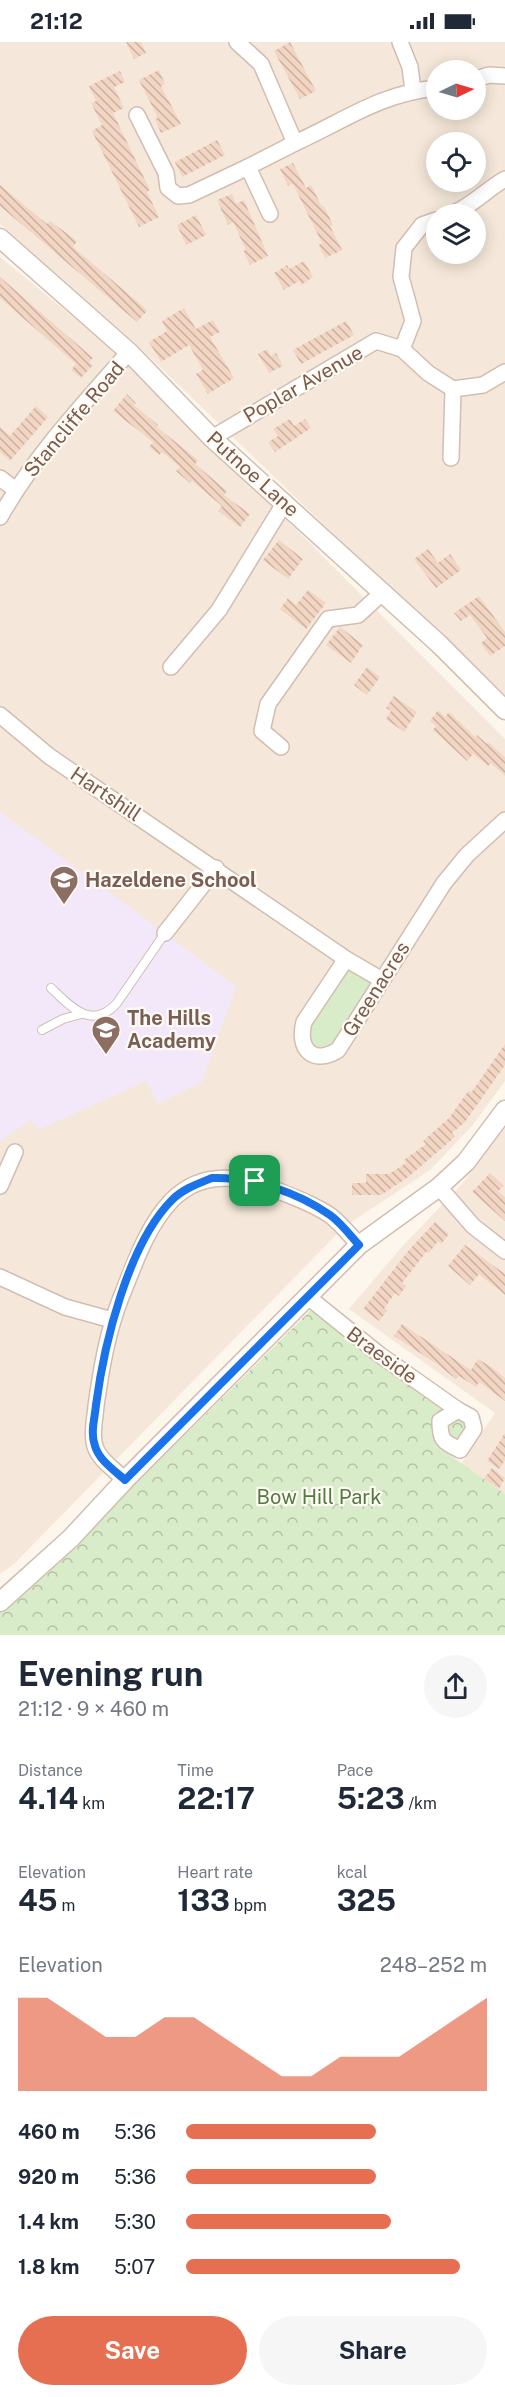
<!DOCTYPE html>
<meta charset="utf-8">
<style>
body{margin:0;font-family:"Public Sans",sans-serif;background:#f6f6f7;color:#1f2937;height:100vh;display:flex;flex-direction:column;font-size:22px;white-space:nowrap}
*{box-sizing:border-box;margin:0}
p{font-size:20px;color:#747a83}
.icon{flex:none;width:33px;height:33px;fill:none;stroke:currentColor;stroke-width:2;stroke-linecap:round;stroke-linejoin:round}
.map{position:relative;height:1593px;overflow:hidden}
.sheet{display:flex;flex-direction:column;background:#fff;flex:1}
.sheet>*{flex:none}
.needle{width:39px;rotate:85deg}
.controls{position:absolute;left:426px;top:18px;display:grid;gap:12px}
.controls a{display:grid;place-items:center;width:60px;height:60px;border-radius:50%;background:#fff;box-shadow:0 3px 15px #0003;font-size:30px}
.pin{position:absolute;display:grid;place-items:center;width:51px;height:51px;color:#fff;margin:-26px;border-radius:12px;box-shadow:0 3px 9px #0006}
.round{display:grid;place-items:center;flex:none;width:63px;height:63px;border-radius:32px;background:#f6f6f7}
.headline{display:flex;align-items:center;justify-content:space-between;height:102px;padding:0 18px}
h1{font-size:33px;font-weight:700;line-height:45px}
.figures{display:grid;grid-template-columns:repeat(3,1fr);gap:9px;height:102px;padding:6px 18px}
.figures div{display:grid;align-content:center}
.figures b{font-size:30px;font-weight:700}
.figures small{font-size:16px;font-weight:400}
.figures p{font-size:16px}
.chart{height:168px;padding:12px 18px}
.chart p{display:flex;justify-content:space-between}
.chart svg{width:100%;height:108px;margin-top:6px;fill:#e76f51;opacity:.7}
.primary-button{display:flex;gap:12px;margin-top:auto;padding:12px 18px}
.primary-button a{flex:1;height:69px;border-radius:36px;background:#e76f51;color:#fff;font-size:24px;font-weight:700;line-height:69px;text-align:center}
.primary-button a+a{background:#f6f6f7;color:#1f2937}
ul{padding:0 18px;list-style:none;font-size:20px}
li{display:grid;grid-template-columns:96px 72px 1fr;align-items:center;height:45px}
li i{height:15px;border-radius:8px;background:#e76f51}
.status{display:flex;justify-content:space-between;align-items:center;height:42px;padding:0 30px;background:#fff;direction:ltr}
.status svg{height:16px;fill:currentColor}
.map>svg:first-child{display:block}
</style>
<div class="status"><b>21:12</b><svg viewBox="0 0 49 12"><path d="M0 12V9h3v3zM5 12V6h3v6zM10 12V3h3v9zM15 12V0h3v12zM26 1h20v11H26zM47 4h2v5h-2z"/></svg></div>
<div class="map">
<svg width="505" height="1593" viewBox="0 0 505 1593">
<defs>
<pattern id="forest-crowns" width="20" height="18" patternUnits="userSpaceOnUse" patternTransform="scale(1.5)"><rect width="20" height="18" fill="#d8ecc9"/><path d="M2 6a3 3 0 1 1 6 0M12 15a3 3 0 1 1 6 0" fill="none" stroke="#b4c2a5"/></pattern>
<pattern id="building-back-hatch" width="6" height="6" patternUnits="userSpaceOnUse" patternTransform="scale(1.5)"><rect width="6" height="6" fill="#f3d5c3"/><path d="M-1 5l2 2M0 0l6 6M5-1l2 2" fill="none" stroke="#cab0a1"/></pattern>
</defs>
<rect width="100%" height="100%" fill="#fdf6ec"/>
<g fill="#f5e8da" fill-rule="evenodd">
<path d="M0,0h505v657l-371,-357 -134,-118zM436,28h40v40h-40zM436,100h40v40h-40zM436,172h40v40h-40z"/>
<polygon points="0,215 135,326 505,697 505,1039 472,1084 430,1128 344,1185 14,1522 0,1532"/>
<polygon points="505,1086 505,1452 461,1422 495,1371 349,1267 400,1207 462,1142"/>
</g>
<polygon fill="#f3e8fa" points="0,770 162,889 236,945 202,1040 158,1062 146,1039 38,1088 31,1078 0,1099"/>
<polygon fill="#d8ecc9" points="348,927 373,943 335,1003 328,1008 311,1006 307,988"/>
<polygon fill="url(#forest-crowns)" points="311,1268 466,1376 470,1385 451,1414 505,1452 505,1593 0,1593 0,1570 50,1527"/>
<g fill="url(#building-back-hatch)">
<polygon points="126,0 141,0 146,11 134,17"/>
<polygon points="290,0 316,49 300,57 274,9"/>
<polygon points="159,28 165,42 161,44 181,82 161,91 155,77 158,76 139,38"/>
<polygon points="120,29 125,40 114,45 124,66 113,71 150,148 147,150 159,175 139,185 92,89 102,83 91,61 96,59 89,44"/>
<polygon points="217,98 225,113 182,135 175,120"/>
<polygon points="293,121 306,146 311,143 322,165 324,164 333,183 330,184 342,208 325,216 319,203 322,201 293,142 288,144 280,127"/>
<polygon points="0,143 47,182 50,179 77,199 73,205 146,267 146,270 137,280 0,164"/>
<polygon points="232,152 236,162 244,158 268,214 250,223 243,209 246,208 233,180 228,183 217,158"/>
<polygon points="196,173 206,193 186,203 177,183"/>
<polygon points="304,219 313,235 301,243 299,239 284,248 274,231 287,223 289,227"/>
<polygon points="0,235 93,316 89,320 93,323 81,336 71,328 76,322 0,256"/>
<polygon points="184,266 196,287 213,278 220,290 210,295 234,336 208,352 196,332 203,328 189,303 161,320 149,300 167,289 162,279"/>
<polygon points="346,279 354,293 301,322 293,308"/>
<polygon points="267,307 271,314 276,311 283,324 269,331 258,312"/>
<polygon points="127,352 136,361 134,363 158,383 157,385 198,418 195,422 227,449 224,453 250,472 240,485 218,469 222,464 192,439 190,441 176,429 180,425 162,410 159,413 149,405 153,400 113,369"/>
<polygon points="36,364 48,375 10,419 0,410 0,385 10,394"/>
<polygon points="290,377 294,384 305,377 311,386 275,410 268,400 278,394 273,387"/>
<polygon points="279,498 303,517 288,537 263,518"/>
<polygon points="428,507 438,521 450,512 461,528 436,546 414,517"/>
<polygon points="308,548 326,561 306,587 280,567 288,556 296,563"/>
<polygon points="479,554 505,590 505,604 490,614 481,601 487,596 470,573 461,579 454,571"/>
<polygon points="340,585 363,603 351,621 326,603"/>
<polygon points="367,625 380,635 367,653 354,643"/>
<polygon points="394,654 417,670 404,690 386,677 391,669 386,666"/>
<polygon points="438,668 445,675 449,670 475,695 477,693 487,702 488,700 505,715 505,734 491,721 488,724 473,712 467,719 433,688 436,684 430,679"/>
<polygon points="505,1002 505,1023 465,1080 452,1091 455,1095 407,1136 381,1153 352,1153 352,1141 366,1141 366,1132 389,1132 406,1121 404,1118 426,1102 423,1099 449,1076 469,1048 471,1051"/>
<polygon points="490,1131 504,1144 498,1149 505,1155 505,1179 472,1150"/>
<polygon points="435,1180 449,1192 441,1202 438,1199 429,1211 427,1209 402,1241 406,1244 399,1254 395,1251 384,1267 387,1269 379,1279 363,1267 409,1208"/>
<polygon points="465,1203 505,1232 505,1253 479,1232 470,1243 448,1224"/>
<polygon points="402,1282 471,1328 478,1317 493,1326 505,1336 505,1359 479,1340 476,1345 459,1334 456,1337 437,1322 394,1294"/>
<polygon points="505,1391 505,1418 499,1427 487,1419"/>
<polygon points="492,1426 505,1436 499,1447 484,1437"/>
</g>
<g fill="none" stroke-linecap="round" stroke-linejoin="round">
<g stroke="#d1beb0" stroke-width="10">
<g id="service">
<path d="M51,946c20,19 41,43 66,15l48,-70"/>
<polyline points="42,988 63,977 81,972"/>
</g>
</g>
<g stroke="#d1beb0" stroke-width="18">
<g id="minor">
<polyline points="237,0 261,22 295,101 248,125 270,172"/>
<polyline points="400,0 410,25 413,48"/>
<polyline points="476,37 489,33 505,34"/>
<polyline points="137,73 166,131 168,146 178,154 189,153 248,125"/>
<path d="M295,101c51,-23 84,-49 141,-55"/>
<path d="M451,172c20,-7 36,-25 54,-35"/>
<polyline points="402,307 413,279 401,235 404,206 422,183 436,178"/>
<polyline points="212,396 376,299 402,307 428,331 453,347 483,343 505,330"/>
<polyline points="451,416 453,347"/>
<polyline points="0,436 16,448"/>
<path d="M0,475c34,-60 83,-113 129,-165"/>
<polyline points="171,625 219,568 285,460"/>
<polyline points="0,673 49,714 346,917 382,938"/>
<polyline points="281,705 262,689 268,662 328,577 358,573 382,551"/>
<polyline points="165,891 216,826"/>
<path d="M346,917l-42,63c-7,26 8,44 34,28l106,-167 23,-28 38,-35"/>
<polyline points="0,1144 15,1110"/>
<polyline points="439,1145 473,1184 505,1209"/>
<polyline points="0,1235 65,1265 112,1278"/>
<polyline points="308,1255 380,1313 458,1368"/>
<path d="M458,1368l13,7 3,12 -14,21c-17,-9 -20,-9 -20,-29z"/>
<path d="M125,1438c-11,-11 -29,-22 -31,-38 -2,-12 1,-24 2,-36 5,-36 11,-72 24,-106 14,-34 26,-73 52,-100 34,-34 75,-22 114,-6 15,6 31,12 45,22 10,8 19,19 28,29"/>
</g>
</g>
<g stroke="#d1beb0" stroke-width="21">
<g id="tertiary">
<polyline points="0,196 129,310 212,396 439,602 505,668"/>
<polyline points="0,1560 71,1496 125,1438 359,1203 439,1145 466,1120 505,1068"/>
</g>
</g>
<use href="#service" stroke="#fff" stroke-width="8"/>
<use href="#minor" stroke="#fff" stroke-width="15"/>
<use href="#tertiary" stroke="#fff" stroke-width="18"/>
</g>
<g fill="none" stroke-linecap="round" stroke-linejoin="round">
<g stroke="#fff" stroke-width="12">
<path id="route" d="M212,1136c40,-1 85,14 118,37 11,8 20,20 29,30l-234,235c-11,-10 -26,-20 -30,-34 -5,-13 0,-29 1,-41 8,-61 32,-161 76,-205 11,-11 25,-16 40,-22z"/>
</g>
<use href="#route" stroke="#1a73e8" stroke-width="8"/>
</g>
<defs>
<g id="school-pin" transform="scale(1.5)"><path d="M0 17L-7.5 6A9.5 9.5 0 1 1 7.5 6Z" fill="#8d6e63" stroke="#fffaf3"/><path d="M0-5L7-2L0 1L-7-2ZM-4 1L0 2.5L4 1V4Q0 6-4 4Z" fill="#fff"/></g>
</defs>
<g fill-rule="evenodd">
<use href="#school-pin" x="64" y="838"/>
<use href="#school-pin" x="106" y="988"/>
</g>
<g text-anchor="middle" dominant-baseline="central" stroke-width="4.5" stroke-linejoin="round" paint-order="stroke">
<g font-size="20" fill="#7a5c4d" stroke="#fffaf3">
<text transform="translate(303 342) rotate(-30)">Poplar Avenue</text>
<text transform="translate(74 377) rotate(-50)">Stancliffe Road</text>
<text transform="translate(253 432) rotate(42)">Putnoe Lane</text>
<text transform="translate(106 752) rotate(34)">Hartshill</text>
<text transform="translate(376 947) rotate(-58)">Greenacres</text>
<text transform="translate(382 1313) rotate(36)">Braeside</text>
</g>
<g font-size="20" font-weight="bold" fill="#785e54" stroke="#fffaf3" text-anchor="start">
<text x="85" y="838">Hazeldene School</text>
<text x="127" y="976">The Hills<tspan x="127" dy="23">Academy</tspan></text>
</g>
<g font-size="20" fill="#537a41" stroke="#fffaf3">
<text x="319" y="1455">Bow Hill Park</text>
</g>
</g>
</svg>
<div class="controls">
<a><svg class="needle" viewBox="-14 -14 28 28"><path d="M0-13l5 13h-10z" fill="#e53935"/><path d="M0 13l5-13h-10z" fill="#747a83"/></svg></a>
<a><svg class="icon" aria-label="locate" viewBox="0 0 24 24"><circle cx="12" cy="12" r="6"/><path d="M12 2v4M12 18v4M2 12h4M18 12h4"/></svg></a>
<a><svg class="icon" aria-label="layers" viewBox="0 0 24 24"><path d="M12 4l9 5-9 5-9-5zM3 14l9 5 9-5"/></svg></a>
</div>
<div class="pin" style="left:255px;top:1139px;background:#1e9e55"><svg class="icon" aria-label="arrive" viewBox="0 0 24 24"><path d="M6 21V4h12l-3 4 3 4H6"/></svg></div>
</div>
<section class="sheet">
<div class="headline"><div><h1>Evening run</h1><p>21:12 · 9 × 460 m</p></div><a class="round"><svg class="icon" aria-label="share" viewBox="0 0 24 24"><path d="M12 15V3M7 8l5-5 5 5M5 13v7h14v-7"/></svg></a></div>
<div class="figures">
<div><p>Distance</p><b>4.14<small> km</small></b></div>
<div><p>Time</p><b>22:17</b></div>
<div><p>Pace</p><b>5:23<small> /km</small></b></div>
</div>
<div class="figures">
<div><p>Elevation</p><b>45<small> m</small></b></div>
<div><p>Heart rate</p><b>133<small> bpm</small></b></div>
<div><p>kcal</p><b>325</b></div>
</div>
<div class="chart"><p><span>Elevation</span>248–252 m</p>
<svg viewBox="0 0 160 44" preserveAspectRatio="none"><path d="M0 44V6L10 6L20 14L30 22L40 22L50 14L60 14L70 22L80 30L90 38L100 38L110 30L120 30L130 30L140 22L150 14L160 6V44z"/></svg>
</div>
<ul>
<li><b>460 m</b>5:36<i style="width:63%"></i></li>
<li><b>920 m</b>5:36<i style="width:63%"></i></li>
<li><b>1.4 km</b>5:30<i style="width:68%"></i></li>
<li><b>1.8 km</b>5:07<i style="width:91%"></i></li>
</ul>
<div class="primary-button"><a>Save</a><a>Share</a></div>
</section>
